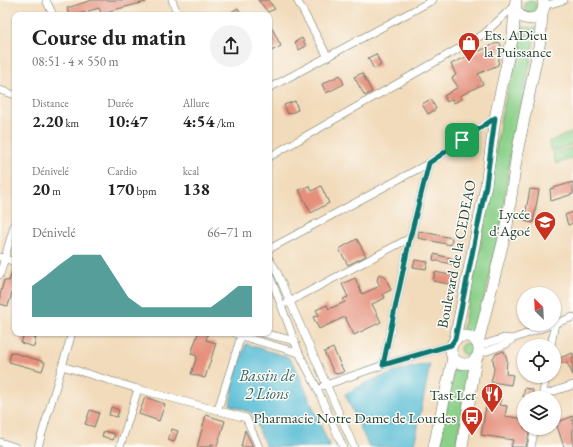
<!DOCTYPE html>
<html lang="fr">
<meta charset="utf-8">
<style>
body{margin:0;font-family:"EB Garamond",serif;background:#f2f2f2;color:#222;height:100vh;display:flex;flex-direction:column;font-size:15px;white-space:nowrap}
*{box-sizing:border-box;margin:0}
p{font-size:13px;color:#767676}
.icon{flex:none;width:22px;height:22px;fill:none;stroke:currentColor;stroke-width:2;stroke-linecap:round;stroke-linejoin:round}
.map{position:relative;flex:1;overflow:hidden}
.sheet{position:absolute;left:12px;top:12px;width:260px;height:324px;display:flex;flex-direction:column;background:#fff;border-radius:8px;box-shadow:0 1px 3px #0004}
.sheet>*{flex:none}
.needle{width:26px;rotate:336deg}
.fabs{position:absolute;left:517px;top:287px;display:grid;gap:8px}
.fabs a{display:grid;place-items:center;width:44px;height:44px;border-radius:50%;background:#fff;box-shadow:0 1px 3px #0004;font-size:20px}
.pin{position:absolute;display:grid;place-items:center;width:34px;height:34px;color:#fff;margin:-17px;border-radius:8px;box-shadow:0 2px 6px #0006}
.round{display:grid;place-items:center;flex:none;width:42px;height:42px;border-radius:21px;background:#f2f2f2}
.summary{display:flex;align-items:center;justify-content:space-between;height:68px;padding:0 20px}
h1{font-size:22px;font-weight:700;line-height:30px}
.figures{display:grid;grid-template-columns:repeat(3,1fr);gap:6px;height:68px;padding:4px 20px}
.figures div{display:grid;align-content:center}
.figures b{font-size:17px;font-weight:700}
.figures small{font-size:11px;font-weight:400}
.figures p{font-size:11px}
.chart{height:112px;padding:8px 20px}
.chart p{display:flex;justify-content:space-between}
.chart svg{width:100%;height:72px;margin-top:4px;fill:#0f766e;opacity:.7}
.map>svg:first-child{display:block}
</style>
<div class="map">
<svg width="573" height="447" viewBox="0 0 573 447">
<rect width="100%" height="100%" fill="#fdfcf7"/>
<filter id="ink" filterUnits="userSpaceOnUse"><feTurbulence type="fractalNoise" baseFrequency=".025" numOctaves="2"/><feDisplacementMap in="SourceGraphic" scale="8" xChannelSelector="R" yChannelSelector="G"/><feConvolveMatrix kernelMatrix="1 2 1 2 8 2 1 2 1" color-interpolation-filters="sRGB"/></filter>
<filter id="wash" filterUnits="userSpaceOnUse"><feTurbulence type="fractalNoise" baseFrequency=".012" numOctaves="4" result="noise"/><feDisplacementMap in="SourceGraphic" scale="16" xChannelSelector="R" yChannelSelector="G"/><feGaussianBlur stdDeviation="0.9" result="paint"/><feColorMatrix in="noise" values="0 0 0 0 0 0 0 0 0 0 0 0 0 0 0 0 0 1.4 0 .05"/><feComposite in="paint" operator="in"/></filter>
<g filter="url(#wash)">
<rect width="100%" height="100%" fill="#f2dbbb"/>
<g fill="#8bd089" stroke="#55865e">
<circle cx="530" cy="6" r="6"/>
<polygon points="519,27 536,28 532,54 511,151 501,225 477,335 462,331 482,237 501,117 513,70"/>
<polygon points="573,132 573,144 552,152 548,142"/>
<polygon points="573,147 573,158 556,164 553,154"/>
<circle cx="466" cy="349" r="6"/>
<polygon points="454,366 469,369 467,390 456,447 440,447"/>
</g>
<g fill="#56bcd4" stroke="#3a7c84">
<polygon points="246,344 288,357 295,366 330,447 266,447 252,413 230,405 235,375"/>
<path d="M430,364l-16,83h-45l-24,-53c22,-13 59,-27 85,-30z"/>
</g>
<g id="blocks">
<g fill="#e58f7c">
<polygon points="92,0 145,0 146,2 109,11 102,15 99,8 75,15 69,15 67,8"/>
<polygon points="258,0 268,0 275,9 268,12"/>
<polygon points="238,8 242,15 226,15"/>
<polygon points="269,22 281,46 269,52 269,41 272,39 271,37 269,38"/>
<polygon points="302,38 306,46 299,50 295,42"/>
<polygon points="499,42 501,45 498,65 478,74 483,84 460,96 462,99 454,103 452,99 447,102 444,96 458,87 452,78 456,75 451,64"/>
<polygon points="376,54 381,65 374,69 368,58"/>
<polygon points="362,73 372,92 365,96 354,77"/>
<polygon points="340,75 344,84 326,93 322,84"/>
<polygon points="431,99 436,109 428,114 422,104"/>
<polygon points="295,101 298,110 288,114 284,105"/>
<polygon points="573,182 573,194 551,201 550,189"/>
<polygon points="309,186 312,191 321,186 329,203 311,213 299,190"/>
<polygon points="530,189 539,190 533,223 524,221"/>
<polygon points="573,212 573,223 568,225 565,215"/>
<polygon points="419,231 452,238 451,245 418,238"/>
<polygon points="357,239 366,256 348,265 339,249"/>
<polygon points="434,254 458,260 456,265 433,260"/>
<polygon points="415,260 428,262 426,269 413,267"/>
<polygon points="14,267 15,283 8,306 0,304 0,295 4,280 9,281"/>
<polygon points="435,272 455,276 454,285 433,281"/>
<polygon points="379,274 385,276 391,290 383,294 385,298 372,304 381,322 354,335 345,317 319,329 313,317 319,315 316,310 327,305 329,309 345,302 343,299 348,297 342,284 355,278 362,294 380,286 377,280"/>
<polygon points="198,333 208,333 206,340 216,343 205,378 191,374 197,356 191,354"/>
<polygon points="24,334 36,338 34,347 21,343"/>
<polygon points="333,348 344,372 337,374 334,373 324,352"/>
<polygon points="504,351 507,359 506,374 513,375 511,385 491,382 494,370 493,358 496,354"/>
<polygon points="11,352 45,362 42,371 9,362"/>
<polygon points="573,353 573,375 567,363 554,363 554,360"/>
<polygon points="525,388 533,390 532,398 523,397"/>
<polygon points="488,396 501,399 499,405 507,406 505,416 524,419 524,428 530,428 526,447 511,447 513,440 481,435"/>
<polygon points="145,397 165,404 159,421 139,414"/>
<polygon points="111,407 119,410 117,417 109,415"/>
<polygon points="90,410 99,413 94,427 85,424"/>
<polygon points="206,415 225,421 217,446 211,444 211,447 197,447"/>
<polygon points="573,416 573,447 564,447 556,423"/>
<polygon points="172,429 178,431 174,442 168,440"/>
<polygon points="245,430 253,447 241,447"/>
<polygon points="104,431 115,434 113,440 102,436"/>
</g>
</g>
</g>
<g filter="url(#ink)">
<use href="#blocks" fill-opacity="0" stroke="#697463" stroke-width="1"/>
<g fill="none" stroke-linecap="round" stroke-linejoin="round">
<g stroke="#697463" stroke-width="8">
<g id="street">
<polyline points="46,0 53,15"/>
<polyline points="172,0 178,15"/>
<polyline points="297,0 328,57"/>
<polyline points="544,6 564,0"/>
<polyline points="269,88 433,0"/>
<polyline points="0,90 15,95"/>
<polyline points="269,157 484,34 515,5"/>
<polyline points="271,248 429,163 495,118"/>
<polyline points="0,257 15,262"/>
<polyline points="269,259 276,270 354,447"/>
<polyline points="269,273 299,353 317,388 343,447"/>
<polyline points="0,275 15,222"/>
<polyline points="287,303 410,238"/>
<polyline points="554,324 573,317"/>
<polyline points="235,333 241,336 299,353"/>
<polyline points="263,333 295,341"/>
<polyline points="479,346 504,338 512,339"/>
<polyline points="551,346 555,323"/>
<polyline points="479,354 507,344 512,339 554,324"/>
<polyline points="383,365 410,238 429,163"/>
<polyline points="62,366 138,389 246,418 259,447"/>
<polyline points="323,386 383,365 451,345"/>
<polyline points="543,395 573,385"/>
<polyline points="542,398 546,376"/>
<polyline points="218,409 241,336"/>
<polyline points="0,442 15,447"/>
<polyline points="38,447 72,333"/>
<polyline points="120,447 138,389"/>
<polyline points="531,447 535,428"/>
</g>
</g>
<g stroke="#697463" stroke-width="12">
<g id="primary">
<path d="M516,0c-6,25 34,25 27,0"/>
<circle cx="465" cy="350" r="14"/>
<polyline points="455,339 486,185 495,118 513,35 515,8"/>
<polyline points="478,343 507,226 517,153 540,41 542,13"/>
<polyline points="434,447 453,358"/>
<polyline points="462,447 476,359"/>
</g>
</g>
<use href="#street" stroke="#fff" stroke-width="7"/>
<use href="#primary" stroke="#fff" stroke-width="11"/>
</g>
</g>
<g fill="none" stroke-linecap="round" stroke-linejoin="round" filter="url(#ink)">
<g stroke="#fff" stroke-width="8">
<polygon id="route" points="495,118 486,185 455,339 451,345 383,365 410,238 429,163"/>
</g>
<use href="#route" stroke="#0f766e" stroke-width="5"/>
</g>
<defs>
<g id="shop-pin" transform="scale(1.15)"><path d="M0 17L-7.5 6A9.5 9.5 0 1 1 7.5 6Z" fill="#c8321e" stroke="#fdfcf7"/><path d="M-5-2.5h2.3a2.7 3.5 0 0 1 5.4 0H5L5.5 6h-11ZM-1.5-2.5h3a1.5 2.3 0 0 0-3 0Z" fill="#fff"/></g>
<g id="school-pin" transform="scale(1.15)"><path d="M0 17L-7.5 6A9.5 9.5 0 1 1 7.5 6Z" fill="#c8321e" stroke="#fdfcf7"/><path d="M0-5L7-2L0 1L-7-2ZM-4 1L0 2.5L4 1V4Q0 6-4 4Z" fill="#fff"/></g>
<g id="restaurant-pin" transform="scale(1.15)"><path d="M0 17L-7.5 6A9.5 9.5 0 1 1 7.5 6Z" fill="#c8321e" stroke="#fdfcf7"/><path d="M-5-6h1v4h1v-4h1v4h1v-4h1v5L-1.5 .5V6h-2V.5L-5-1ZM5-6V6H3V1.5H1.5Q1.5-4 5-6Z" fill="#fff"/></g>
<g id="bus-pin" transform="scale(1.15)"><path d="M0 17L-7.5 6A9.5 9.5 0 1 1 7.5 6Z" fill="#c8321e" stroke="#fdfcf7"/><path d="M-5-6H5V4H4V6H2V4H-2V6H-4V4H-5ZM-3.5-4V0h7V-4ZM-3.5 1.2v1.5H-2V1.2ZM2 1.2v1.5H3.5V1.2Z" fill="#fff"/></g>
</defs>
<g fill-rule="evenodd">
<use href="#shop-pin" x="469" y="43"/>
<use href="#school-pin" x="545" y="222"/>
<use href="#restaurant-pin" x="492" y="394"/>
<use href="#bus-pin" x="472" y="417"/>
</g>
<g text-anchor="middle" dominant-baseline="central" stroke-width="3" stroke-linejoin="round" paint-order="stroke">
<g font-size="15" fill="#1f3d34" stroke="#fdfcf7" text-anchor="end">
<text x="484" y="34" text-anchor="start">Ets. ADieu<tspan x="484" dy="17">la Puissance</tspan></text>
<text x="530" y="213">Lycée<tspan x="530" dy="17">d'Agoé</tspan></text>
<text x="476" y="394">Tast Ler</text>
<text x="456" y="417">Pharmacie Notre Dame de Lourdes</text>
</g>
<g font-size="15" fill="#1f3d34" stroke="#fdfcf7">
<text transform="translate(456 254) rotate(-79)">Boulevard de la CEDEAO</text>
</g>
<g font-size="16" font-style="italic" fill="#306364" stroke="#fdfcf7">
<text x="267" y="375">Bassin de<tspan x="267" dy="18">2 Lions</tspan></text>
</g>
</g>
</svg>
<div class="fabs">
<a><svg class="needle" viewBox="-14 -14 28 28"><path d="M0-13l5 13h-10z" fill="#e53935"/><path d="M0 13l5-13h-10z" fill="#767676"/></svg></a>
<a><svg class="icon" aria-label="locate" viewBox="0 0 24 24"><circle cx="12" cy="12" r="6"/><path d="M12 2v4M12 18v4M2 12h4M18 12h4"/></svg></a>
<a><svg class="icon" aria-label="layers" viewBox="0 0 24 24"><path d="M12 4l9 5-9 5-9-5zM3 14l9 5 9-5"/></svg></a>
</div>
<div class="pin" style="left:462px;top:140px;background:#1e9e55"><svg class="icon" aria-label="arrive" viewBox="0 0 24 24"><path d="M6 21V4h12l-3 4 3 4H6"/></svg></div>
<section class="sheet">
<div class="summary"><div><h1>Course du matin</h1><p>08:51 · 4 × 550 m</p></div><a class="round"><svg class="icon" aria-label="share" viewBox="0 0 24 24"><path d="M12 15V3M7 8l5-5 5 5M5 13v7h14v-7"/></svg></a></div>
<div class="figures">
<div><p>Distance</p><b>2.20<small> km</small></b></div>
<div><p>Durée</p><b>10:47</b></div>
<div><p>Allure</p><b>4:54<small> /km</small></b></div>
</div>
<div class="figures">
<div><p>Dénivelé</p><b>20<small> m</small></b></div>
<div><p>Cardio</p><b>170<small> bpm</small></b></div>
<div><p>kcal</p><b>138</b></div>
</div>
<div class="chart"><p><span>Dénivelé</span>66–71 m</p>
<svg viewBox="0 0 160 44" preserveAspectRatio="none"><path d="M0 44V25L10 19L20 12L30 6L40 6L50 6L60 19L70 32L80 38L90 38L100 38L110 38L120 38L130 38L140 32L150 25L160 25V44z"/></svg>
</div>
</section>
</div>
